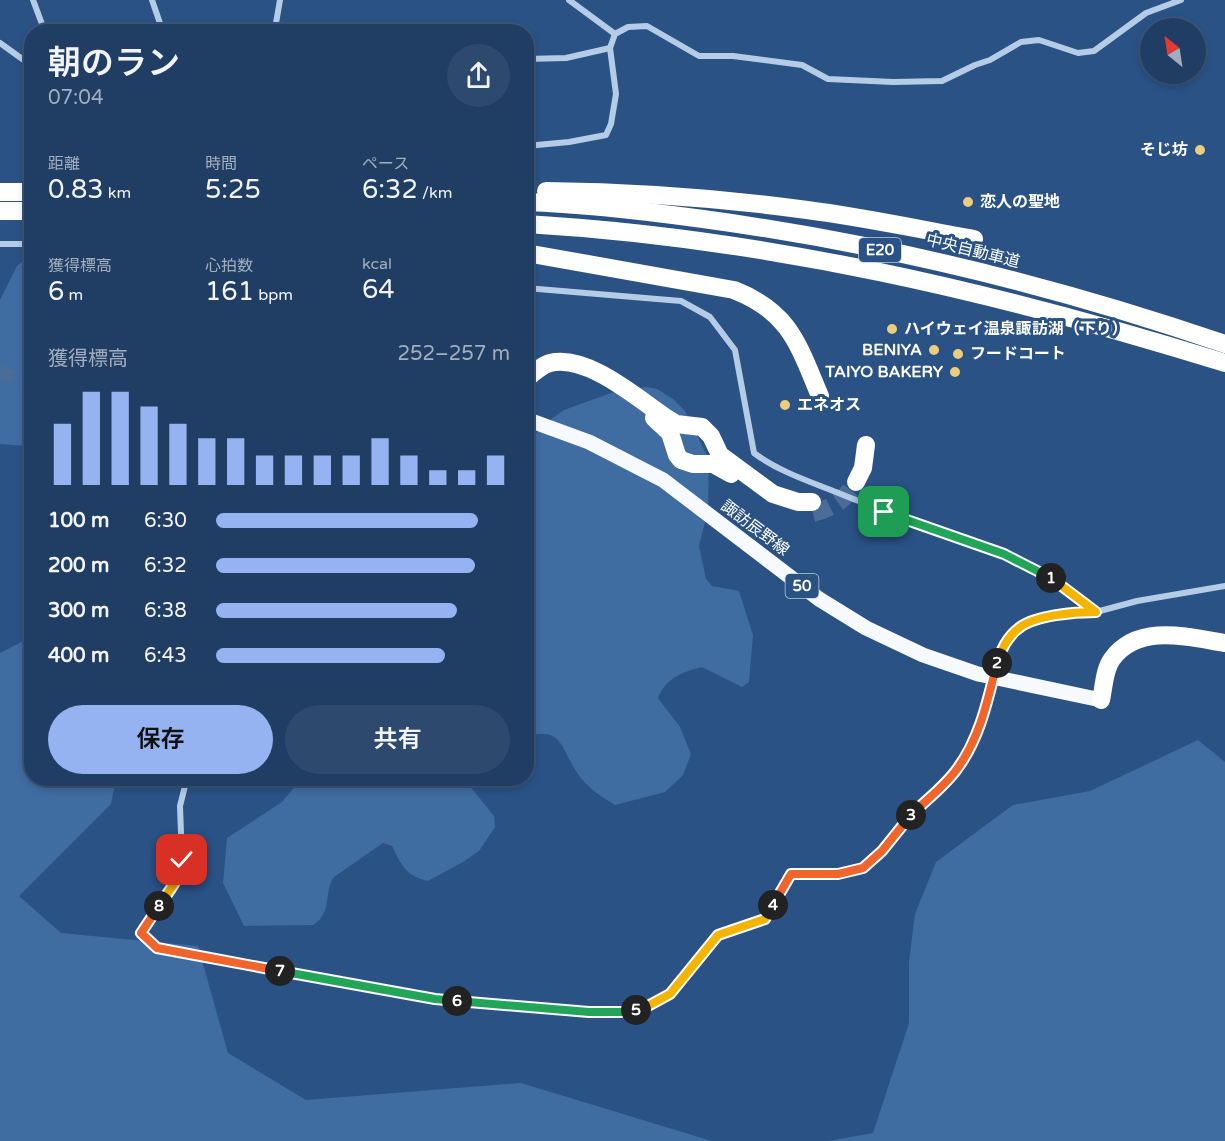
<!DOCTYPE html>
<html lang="ja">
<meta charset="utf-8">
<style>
body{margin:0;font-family:"Varela Round","Noto Sans JP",sans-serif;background:#2d496d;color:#f1f3f6;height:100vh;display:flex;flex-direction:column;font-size:22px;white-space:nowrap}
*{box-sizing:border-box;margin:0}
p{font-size:20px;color:#a2aebf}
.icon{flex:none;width:33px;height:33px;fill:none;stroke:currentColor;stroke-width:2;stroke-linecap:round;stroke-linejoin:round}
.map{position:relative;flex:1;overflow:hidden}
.sheet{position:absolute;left:24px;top:24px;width:510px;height:762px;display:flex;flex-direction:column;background:#203e64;border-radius:24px;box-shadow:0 3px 9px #0003,0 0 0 2px #3d5778}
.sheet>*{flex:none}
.needle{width:39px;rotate:330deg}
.fabs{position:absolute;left:1140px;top:18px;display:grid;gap:12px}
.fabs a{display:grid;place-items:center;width:66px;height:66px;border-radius:50%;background:#203e64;box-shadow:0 3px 9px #0003,0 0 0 2px #3d5778;font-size:30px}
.pin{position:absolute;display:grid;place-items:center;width:51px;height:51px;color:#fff;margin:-26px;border-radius:12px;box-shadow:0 3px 9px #0006}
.km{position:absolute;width:30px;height:30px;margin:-15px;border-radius:50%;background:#222;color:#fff;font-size:16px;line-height:30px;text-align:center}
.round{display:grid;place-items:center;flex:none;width:63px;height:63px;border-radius:32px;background:#2d496d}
.overview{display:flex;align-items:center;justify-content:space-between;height:102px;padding:0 24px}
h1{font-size:33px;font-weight:600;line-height:45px}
.metrics{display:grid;grid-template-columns:repeat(3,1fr);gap:9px;height:102px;padding:6px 24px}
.metrics div{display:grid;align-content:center}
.metrics b{font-size:26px;font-weight:600}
.metrics small{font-size:16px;font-weight:400}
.metrics p{font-size:16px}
.chart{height:168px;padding:12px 24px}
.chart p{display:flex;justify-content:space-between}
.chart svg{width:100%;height:108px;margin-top:6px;stroke:#95b2f1;stroke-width:6}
.primary-button{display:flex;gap:12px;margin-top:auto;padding:12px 24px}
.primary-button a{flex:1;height:69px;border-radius:36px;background:#95b2f1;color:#111;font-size:24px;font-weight:600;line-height:69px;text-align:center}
.primary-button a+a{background:#2d496d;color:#f1f3f6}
ul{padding:0 24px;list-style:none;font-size:20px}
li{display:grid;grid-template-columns:96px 72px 1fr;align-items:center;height:45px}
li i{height:15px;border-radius:8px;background:#95b2f1}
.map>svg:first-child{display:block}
</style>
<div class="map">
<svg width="1225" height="1141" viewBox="0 0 1225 1141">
<rect width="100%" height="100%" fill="#2a5285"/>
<g fill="#3f6ca1">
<polygon points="31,255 31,441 26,446 0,444 0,300 17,266"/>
<path d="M648,387l9,2 16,10 12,12 24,49 -1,50 -9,36 7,33 6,7 27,5 14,44 -4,47 -7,5 -40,-20c-20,5 -36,11 -44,31l22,29 11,27 -8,21 -18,17 -50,13c-15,-9 -30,-19 -39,-34 -16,-25 -14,-44 -49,-35l-1,-298 5,2 12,-15 21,-15 58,-21z"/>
<polygon points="31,637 32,778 116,779 111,804 19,896 61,933 198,946 228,1053 306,1100 521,1083 712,1141 0,1141 0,653"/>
<polygon points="1198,740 1225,762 1225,1141 828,1141 873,1133 909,1023 909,962 915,914 936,862 1013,805 1090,791"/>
<path d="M301,779h167v5l26,32 1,11 -16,24 -16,11 -35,19c-22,-5 -27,-16 -36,-35l-9,-3 -49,34c-11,16 -1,36 -21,48l-69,1 -21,-43 4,-45 55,-36z"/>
</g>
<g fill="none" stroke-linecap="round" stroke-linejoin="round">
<polyline stroke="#4a6c97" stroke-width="15" stroke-dasharray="15 8" stroke-linecap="butt" points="0,372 32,384"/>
<path stroke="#4a6c97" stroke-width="18" stroke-dasharray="18 9" stroke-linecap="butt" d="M813,513c20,-5 32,-13 43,-31"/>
<g stroke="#b5cce7" stroke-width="6">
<polyline points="33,0 45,32"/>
<polyline points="152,0 163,32"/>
<polyline points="569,0 615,34"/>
<polyline points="271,32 276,23 280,0"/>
<polyline points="0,43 32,66"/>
<polyline points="526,59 566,58 610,48"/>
<polyline points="526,146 569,142 606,135 611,124 616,94 610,48 615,34 628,27 647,26 699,56 733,56 802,65 828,79 893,82 942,81 975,65 990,60 1021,42 1039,40 1078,53 1094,51 1146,13 1181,0"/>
<polyline points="0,244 32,244"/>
<path d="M526,288l155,13 29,16 25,33 19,103c24,18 54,28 82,39 71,30 149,48 216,87 16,9 30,22 44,33"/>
<polyline points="996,669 1008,640 1019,627 1035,620 1084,612 1096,612 1137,601 1225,586"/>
<path d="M187,778l-7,28 2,54 -8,24 -33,49 16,15 278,51 154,13h35l22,-5 24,-13 48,-59 47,-16 26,-44c19,-1 57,2 73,-7 17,-10 26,-30 39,-45 16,-18 41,-35 55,-55 16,-24 27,-52 33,-80"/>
</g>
<polyline stroke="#f6f9fe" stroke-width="15" points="526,419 589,442 663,480 819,599 866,628 923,655 978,674 1101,700"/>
<g stroke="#fff" stroke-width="18">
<path d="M546,191c88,1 174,7 261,19 55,7 111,19 167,29"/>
<polyline points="0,192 32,192"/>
<path d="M526,202c60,2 118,9 177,17 177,24 353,67 522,125"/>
<polyline points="0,211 32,211"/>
<path d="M526,224c240,14 471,68 699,139"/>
<path d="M526,253l208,37c56,22 64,54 86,106"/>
<path d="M526,379c7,-6 16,-14 24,-16 38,-9 88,36 118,56l8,5 26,3 9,9 9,19 53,39 25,8h14"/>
<polyline points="654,418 670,433 677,455 681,460 693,464 713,464 731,474"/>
<polyline points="856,482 863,468 866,445"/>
<path d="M1101,700c3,-13 3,-30 11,-41 26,-36 76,-22 113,-16"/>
</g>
<polyline stroke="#b5cce7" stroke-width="6" points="991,688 996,669"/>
</g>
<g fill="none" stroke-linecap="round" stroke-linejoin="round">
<g stroke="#fff" stroke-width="12">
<polyline id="split-1" points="884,512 1004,554 1051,578"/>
</g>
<g stroke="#fff" stroke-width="12">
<path id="split-2" d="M997,663c3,-12 11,-27 22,-35 16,-13 57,-16 77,-16l-45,-34"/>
</g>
<g stroke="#fff" stroke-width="12">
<path id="split-3" d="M911,815c15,-15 34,-29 46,-46 23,-31 31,-70 40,-106"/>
</g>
<g stroke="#fff" stroke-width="12">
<polyline id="split-4" points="773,905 791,874 838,874 863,868 882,851 911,815"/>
</g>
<g stroke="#fff" stroke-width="12">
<polyline id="split-5" points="636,1010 646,1007 670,994 718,935 765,919 773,905"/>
</g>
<g stroke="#fff" stroke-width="12">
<polyline id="split-6" points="457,1001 589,1012 624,1012 636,1010"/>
</g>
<g stroke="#fff" stroke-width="12">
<polyline id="split-7" points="280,971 435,999 457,1001"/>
</g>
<g stroke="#fff" stroke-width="12">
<polyline id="split-8" points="159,906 141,933 157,948 280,971"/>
</g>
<g stroke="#fff" stroke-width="12">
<polyline id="split-9" points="159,906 174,884 182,860"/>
</g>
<use href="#split-1" stroke="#22a559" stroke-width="8"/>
<use href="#split-2" stroke="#f5b400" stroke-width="8"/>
<use href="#split-3" stroke="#f0652b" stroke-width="8"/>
<use href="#split-4" stroke="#f0652b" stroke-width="8"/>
<use href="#split-5" stroke="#f5b400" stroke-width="8"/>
<use href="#split-6" stroke="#22a559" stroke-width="8"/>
<use href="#split-7" stroke="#22a559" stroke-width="8"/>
<use href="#split-8" stroke="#f0652b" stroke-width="8"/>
<use href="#split-9" stroke="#f5b400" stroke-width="8"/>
</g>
<g fill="#edcc7d" stroke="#2a5285" stroke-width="2">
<circle cx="1200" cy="150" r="6"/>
<circle cx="968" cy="202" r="6"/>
<circle cx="892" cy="329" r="6"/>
<circle cx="934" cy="350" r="6"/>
<circle cx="958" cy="354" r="6"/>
<circle cx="955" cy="372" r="6"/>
<circle cx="785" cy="405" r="6"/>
</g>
<g text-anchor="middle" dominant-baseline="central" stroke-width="6" stroke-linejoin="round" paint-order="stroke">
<g fill="#2a5285" stroke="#bfcbda" stroke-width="1.5">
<rect x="859" y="238" width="42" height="24" rx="4.5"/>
<rect x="785.5" y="574" width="33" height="24" rx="4.5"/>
</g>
<g font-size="15" font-weight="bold" fill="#fff">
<text x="880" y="250">E20</text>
<text x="802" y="586">50</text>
</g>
<g font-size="16" font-weight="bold" fill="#fff" stroke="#2a5285" text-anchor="start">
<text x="1188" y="150" text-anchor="end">そじ坊</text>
<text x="980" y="202">恋人の聖地</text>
<text x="904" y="329">ハイウェイ温泉諏訪湖（下り）</text>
<text x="922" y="350" text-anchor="end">BENIYA</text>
<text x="970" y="354">フードコート</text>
<text x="943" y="372" text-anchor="end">TAIYO BAKERY</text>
<text x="797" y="405">エネオス</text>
</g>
<g font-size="16" fill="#fff" stroke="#2a5285">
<text transform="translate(973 251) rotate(14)">中央自動車道</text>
<text transform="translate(755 528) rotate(37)">諏訪辰野線</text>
</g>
</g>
</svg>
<div class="fabs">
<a><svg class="needle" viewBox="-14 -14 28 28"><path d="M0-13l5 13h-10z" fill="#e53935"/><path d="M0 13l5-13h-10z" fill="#a2aebf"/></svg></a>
</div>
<div class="pin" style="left:884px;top:512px;background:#1e9e55"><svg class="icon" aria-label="arrive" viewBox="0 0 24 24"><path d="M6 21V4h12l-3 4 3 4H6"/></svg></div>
<div class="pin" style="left:182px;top:860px;background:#d93025"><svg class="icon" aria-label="check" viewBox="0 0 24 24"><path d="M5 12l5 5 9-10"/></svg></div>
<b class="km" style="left:1051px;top:578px">1</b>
<b class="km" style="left:997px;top:663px">2</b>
<b class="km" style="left:911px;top:815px">3</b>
<b class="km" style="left:773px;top:905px">4</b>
<b class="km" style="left:636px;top:1010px">5</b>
<b class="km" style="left:457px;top:1001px">6</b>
<b class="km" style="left:280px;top:971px">7</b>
<b class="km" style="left:159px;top:906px">8</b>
<section class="sheet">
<div class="overview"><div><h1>朝のラン</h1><p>07:04</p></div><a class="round"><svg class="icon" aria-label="share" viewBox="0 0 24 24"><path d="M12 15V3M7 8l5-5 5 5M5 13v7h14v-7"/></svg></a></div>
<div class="metrics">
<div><p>距離</p><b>0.83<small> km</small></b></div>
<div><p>時間</p><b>5:25</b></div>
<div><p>ペース</p><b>6:32<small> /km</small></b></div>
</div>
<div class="metrics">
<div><p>獲得標高</p><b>6<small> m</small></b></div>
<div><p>心拍数</p><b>161<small> bpm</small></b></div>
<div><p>kcal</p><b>64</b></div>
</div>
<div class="chart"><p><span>獲得標高</span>252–257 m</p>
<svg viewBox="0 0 160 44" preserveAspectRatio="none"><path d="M5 44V19M15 44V6M25 44V6M35 44V12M45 44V19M55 44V25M65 44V25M75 44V32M85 44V32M95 44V32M105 44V32M115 44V25M125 44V32M135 44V38M145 44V38M155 44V32"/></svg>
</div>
<ul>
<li><b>100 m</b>6:30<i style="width:89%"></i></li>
<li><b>200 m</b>6:32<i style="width:88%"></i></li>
<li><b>300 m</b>6:38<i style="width:82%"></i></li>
<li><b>400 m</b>6:43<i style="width:78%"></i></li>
</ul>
<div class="primary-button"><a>保存</a><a>共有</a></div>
</section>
</div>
